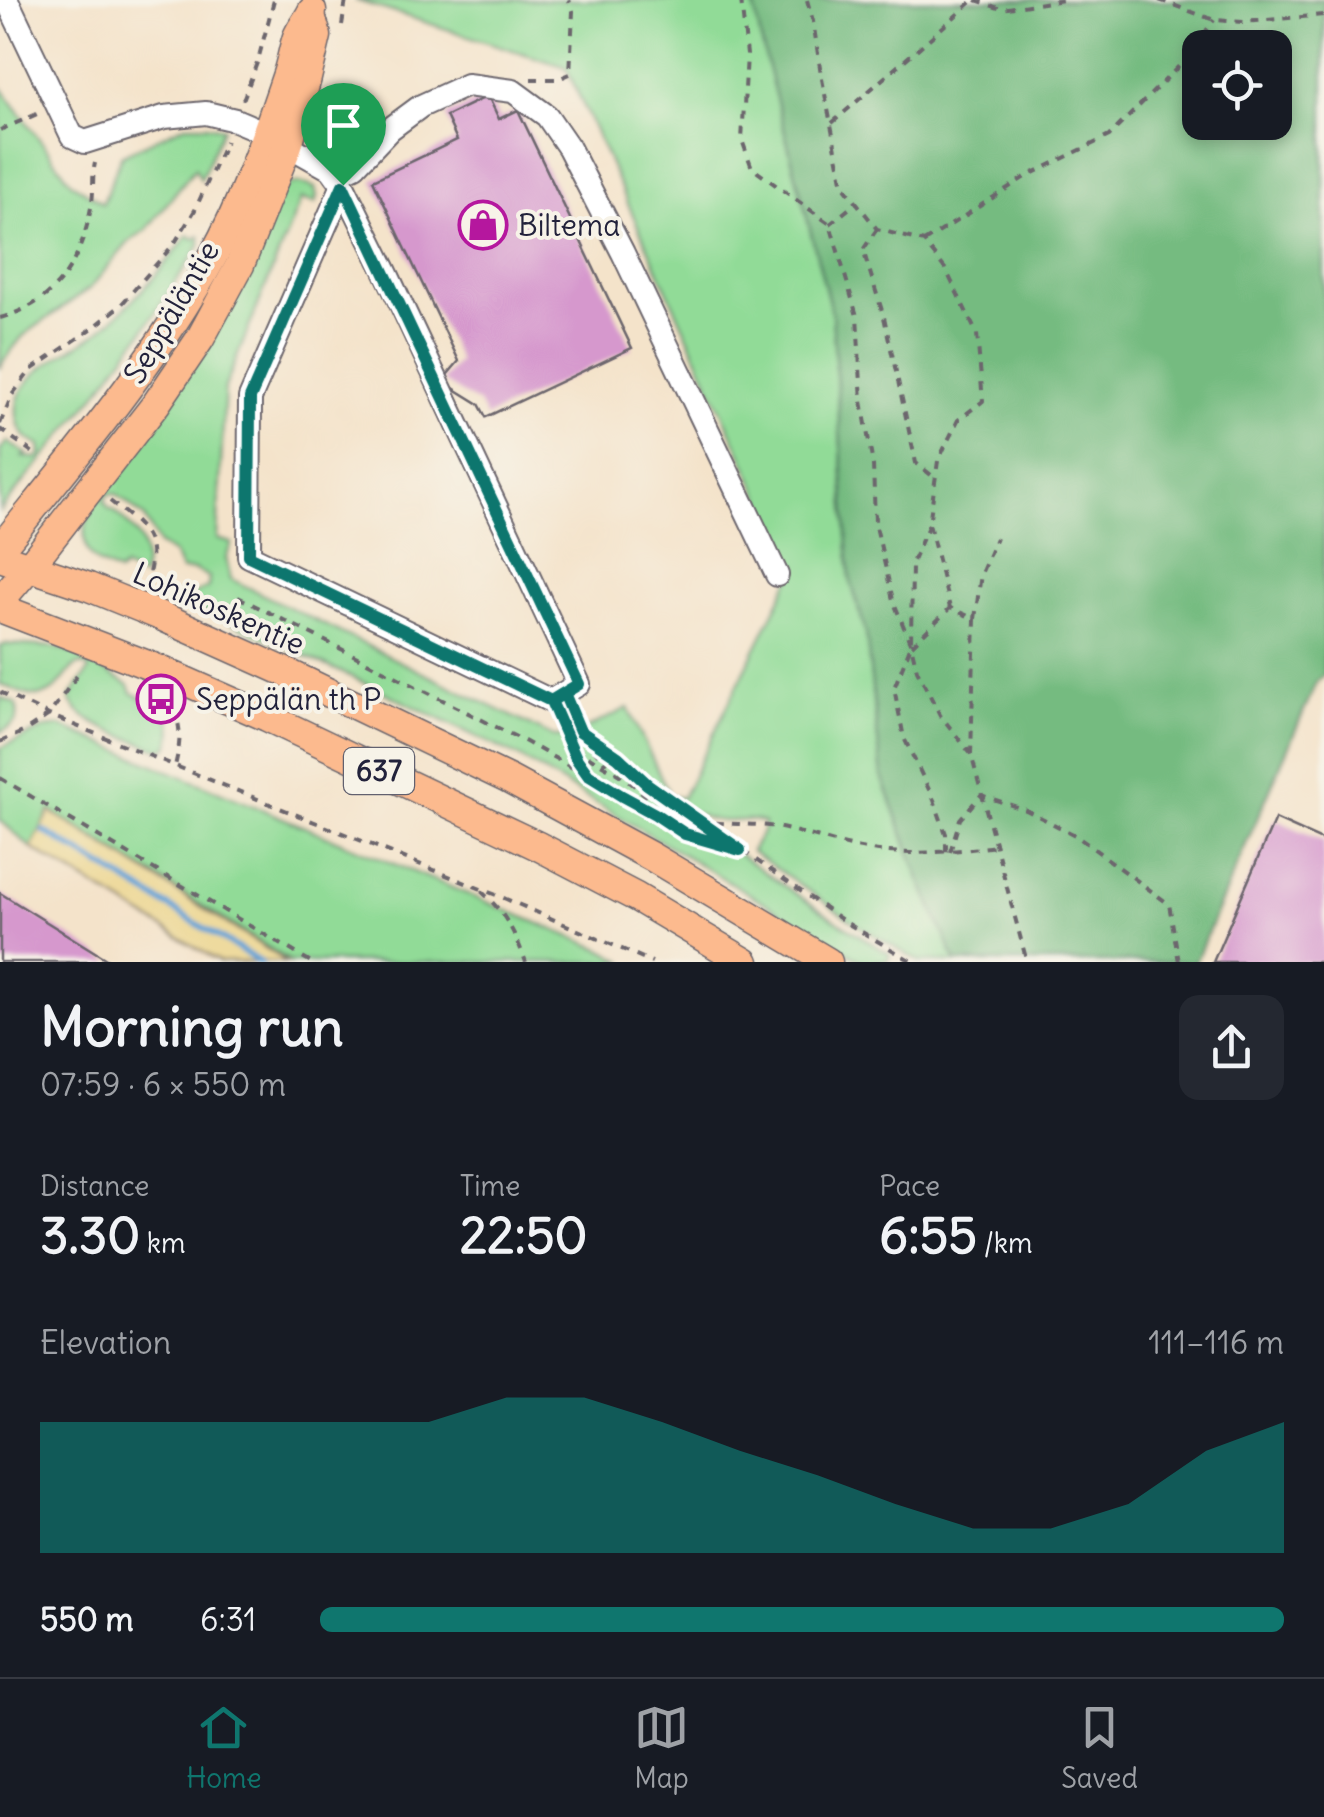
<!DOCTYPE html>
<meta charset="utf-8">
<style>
body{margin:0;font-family:Delius,sans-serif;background:#242831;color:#f1f3f6;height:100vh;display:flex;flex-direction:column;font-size:38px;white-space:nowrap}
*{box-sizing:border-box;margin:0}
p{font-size:32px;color:#9ea1a6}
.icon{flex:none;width:55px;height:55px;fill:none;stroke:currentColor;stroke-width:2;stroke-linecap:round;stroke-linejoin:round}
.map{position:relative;height:962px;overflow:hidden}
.panel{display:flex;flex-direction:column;background:#171b24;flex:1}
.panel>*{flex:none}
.buttons{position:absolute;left:1182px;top:30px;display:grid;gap:20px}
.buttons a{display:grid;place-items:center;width:110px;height:110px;border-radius:20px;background:#171b24;box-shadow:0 5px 15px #0003;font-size:50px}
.pin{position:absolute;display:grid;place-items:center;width:85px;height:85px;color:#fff;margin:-102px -42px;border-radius:50% 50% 50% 0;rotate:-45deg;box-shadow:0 0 10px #0007}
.pin .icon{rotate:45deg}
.round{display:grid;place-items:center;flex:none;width:105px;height:105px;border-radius:20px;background:#242831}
.overview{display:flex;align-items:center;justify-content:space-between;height:170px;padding:0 40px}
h1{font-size:55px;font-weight:700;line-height:75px}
.metrics{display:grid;grid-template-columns:repeat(3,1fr);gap:15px;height:170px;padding:10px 40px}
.metrics div{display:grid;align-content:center}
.metrics b{font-size:50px;font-weight:700}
.metrics small{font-size:28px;font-weight:400}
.metrics p{font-size:28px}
.chart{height:280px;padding:20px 40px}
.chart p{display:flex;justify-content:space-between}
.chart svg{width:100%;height:180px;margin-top:10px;fill:#0f766e;opacity:.7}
ul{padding:0 40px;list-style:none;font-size:32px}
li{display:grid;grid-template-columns:160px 120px 1fr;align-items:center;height:75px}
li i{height:25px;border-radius:12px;background:#0f766e}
.dock{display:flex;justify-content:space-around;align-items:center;height:140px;border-top:2px solid #363941;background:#171b24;font-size:28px;color:#9ea1a6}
.dock a{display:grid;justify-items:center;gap:5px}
.dock .selected{color:#0f766e}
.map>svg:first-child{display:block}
</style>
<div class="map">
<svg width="1324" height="962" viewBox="0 0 1324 962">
<rect width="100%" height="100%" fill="#f7f3e8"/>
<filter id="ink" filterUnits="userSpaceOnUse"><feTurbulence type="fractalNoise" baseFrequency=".01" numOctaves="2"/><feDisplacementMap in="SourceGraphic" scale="20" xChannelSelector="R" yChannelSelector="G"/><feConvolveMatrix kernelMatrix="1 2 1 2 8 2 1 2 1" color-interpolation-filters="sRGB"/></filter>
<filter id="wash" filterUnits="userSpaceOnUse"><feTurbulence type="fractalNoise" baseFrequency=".0048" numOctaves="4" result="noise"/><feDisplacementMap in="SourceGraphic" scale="40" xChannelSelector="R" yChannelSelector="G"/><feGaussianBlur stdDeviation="2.25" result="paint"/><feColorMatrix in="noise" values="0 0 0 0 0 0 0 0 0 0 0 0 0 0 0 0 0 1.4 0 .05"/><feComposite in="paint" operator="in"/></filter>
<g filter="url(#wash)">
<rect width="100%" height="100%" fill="#f4e3ca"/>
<g fill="#91db97" stroke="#5a7e69" stroke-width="2.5">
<path d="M355,0h398l8,40 71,274 18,264 16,55 16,143 39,106 35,80h-36l-64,-38 -105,-73 12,-20 1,-8c-14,-6 -27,-1 -41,-2 -14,0 -27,-8 -39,-13l-4,3c68,51 137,99 210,143l-2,6 -24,2 -347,-206 -165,-79 -177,-79 1,-4 14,2 18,-9 1,-10 -14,-7h-14l-7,-16 -15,-9 -15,-28 -28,-23h-8l-4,7 6,9 2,-1c22,19 40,37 30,68l-18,-9 -6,5c-7,-4 -16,-7 -22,-12 -25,-21 -3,-55 9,-76l175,-294c12,-10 21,-9 35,-3l2,8 -2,7 -14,-4 -76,188 -8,152 15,4 -6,15 5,21 323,158h15l59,-29 42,88 12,2 112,-227 -228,-504z"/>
<polygon points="0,86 72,183 103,203 121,156 185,125 207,125 223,128 201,179 195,168 146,230 129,242 90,288 23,336 4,360 0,369"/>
<path d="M188,235l6,4 6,-3v10l-57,85 -49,66 -94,114v-61l7,-8 20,12 -4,3 14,1 4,-4 -1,-8c-4,-3 -9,-5 -13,-8 -11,-10 -13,-30 -7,-44 15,-31 52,-42 78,-62 34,-28 64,-62 90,-97z"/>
<path d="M6,644l47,3 21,6 55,32 3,8 18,8 -2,4 11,4 2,-3c12,8 13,29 7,41l-5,2 -10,-2c-25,-10 -73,-22 -83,-48 4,-12 16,-19 19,-31 -21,-14 -24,26 -50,28 -13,1 -27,-8 -39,-12v-37z"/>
<path d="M0,697l16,7c5,17 -2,22 -16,28z"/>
<polygon points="60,726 603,950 625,962 291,962 51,811 31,848 0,820 0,748 46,728"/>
</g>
<path fill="#74bb80" stroke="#4b6e5e" stroke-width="2.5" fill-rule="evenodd" d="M753,0h571v675l-7,6 -122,281h-239l-35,-80 -39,-106 -16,-143 -16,-55 -18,-264 -71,-274zM1200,48h75v74h-75z"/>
<polygon fill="#eeda9e" stroke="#887e6c" stroke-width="2.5" points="50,811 287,962 220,962 31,848"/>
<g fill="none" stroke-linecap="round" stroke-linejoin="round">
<polyline stroke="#66a4d8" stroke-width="6" points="44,831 260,962"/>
</g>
<g id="blocks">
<g fill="#d698cd">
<polygon points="488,96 499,119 518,110 632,348 486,417 479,404 442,381 459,361 373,180 457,140 446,116"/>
<polygon points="1275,819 1324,841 1324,962 1213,962"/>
<polygon points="0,893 111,962 0,962"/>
</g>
</g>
</g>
<g filter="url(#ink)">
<use href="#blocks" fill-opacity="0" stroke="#6c666d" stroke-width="2.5"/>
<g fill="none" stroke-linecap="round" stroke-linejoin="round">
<g stroke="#6c666d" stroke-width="26">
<g id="minor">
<polyline points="7,0 72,136 85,142 164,117 206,113 235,120 266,133 332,170 343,185 386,272 579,684 551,701 249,556 250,398 343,185"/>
<polyline points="336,175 355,166 390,129 421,106 467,85 513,91 547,116 569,148 623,253 777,575"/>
</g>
</g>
<g stroke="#6c666d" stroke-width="31">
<g id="major">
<path d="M0,549c75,-93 154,-185 212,-291 32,-57 54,-122 75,-184 4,-12 6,-25 10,-37 4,-10 11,-17 15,-26"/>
<polyline points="0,557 89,587 163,617 292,675 508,779 652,857 828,962"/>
<polyline points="0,601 29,567 156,404 200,339 240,265 288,145 307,78 317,36 311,15"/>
<polyline points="0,608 158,669 267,717 538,846 636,897 745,962"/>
</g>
</g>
<g stroke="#6c666d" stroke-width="4" stroke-dasharray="8 8" stroke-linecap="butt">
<polyline points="741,0 747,55 742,140 752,168 830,224 857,316 862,401 873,465 875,522 893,600 911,645 917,670 940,715 971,754"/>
<polyline points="807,0 813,21 821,74 843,185 877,229 924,242 946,270 977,334 983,401 958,420 938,461 929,524 950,608"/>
<polyline points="976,0 1001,9 1064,0"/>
<polyline points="1159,0 1214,20 1244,22 1324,15"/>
<polyline points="342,25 346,0"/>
<polyline points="531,79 558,79 570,74 573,11 569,0"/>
<polyline points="243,100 258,60 274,0"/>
<polyline points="832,123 974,0"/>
<polyline points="0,130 37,114"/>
<polyline points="830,224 856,203"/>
<polyline points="877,229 863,250 884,317 916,463 935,478"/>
<polyline points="924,242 1025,177 1109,136 1185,60 1214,20"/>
<path d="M0,318c59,-16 82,-58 92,-116 2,-13 0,-26 3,-39"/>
<polyline points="0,424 12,395 31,370 93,328 120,306 174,244 195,210 226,141"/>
<polyline points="0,429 39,457"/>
<path d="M110,501c33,26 51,38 36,82"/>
<polyline points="929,524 912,563 911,645 894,688 904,738 934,800 946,834 946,852"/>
<polyline points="238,597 526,742 655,814 685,834 740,850"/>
<polyline points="975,619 981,574 996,538"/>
<polyline points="912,645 950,608 975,619 971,754 1027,962"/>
<polyline points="0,692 49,715 506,899 652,962"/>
<path d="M160,699c25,14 21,43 15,67"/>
<polyline points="571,712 579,731 618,757 647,784 845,922 913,962"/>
<path d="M558,719c17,40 46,42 77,67 10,8 18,20 28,28 15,11 35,15 52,20"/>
<polyline points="583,736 606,764"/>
<polyline points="0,742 25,731 49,715 81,670"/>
<polyline points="571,745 576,758 586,772"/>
<polyline points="0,778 311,962"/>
<path d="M700,821c25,4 51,2 76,6 30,6 60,17 90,22 39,8 91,2 130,-3"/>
<polyline points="950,852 960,819 981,795 1026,810 1075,835 1169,904 1179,962"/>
<path d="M481,891c24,22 33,40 45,71"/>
</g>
<use href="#minor" stroke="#fff" stroke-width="22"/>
<use href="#major" stroke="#fcba8e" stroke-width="28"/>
</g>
</g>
<g fill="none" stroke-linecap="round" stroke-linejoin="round" filter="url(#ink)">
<g stroke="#fff" stroke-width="20">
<polyline id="route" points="343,185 579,684 551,701 576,758 588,775 622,796 655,814 685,834 740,850 647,784 618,757 580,731 564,693 551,701 249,556 250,398 343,185"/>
</g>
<use href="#route" stroke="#0f766e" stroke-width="12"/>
</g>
<defs>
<g id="shop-ring" transform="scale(2.5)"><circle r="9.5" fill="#f7f3e8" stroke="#b5179e" stroke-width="1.5"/><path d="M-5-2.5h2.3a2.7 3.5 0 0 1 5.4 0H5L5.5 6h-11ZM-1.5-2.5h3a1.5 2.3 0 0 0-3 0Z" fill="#b5179e"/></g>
<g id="bus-ring" transform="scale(2.5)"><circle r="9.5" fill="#f7f3e8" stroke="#b5179e" stroke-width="1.5"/><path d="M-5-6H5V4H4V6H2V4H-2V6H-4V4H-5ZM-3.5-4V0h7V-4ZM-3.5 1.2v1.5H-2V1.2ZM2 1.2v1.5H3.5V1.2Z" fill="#b5179e"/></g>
</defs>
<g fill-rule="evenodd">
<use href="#shop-ring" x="483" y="225"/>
<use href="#bus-ring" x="161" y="699"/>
</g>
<g text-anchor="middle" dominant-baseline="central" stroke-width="8" stroke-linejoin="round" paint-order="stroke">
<rect fill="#f7f3e8" stroke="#62616f" stroke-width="2.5" x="344" y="748" width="70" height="46" rx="8"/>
<g font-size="28" font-weight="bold" fill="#22223b">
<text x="379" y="771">637</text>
</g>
<g font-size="30" fill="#22223b" stroke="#f7f3e8" text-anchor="start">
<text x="518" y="225">Biltema</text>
<text x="196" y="699">Seppälän th P</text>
</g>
<g font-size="30" fill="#22223b" stroke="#f7f3e8">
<text transform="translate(171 312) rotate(-60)">Seppäläntie</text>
<text transform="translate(219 608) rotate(24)">Lohikoskentie</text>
</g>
</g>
</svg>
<div class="buttons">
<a><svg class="icon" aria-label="locate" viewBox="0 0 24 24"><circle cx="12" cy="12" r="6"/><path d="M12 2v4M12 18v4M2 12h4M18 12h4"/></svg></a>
</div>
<div class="pin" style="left:343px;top:185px;background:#1e9e55"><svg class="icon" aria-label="arrive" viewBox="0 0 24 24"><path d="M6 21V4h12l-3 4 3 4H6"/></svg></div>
</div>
<section class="panel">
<div class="overview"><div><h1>Morning run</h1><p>07:59 · 6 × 550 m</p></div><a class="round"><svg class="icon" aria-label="share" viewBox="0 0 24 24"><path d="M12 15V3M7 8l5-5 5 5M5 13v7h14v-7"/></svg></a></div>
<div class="metrics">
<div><p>Distance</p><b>3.30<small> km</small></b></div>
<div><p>Time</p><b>22:50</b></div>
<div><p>Pace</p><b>6:55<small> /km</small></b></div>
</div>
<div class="chart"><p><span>Elevation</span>111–116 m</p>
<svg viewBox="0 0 160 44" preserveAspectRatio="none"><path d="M0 44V12L10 12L20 12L30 12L40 12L50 12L60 6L70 6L80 12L90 19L100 25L110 32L120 38L130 38L140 32L150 19L160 12V44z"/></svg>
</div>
<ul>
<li><b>550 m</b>6:31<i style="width:100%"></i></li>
</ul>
</section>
<nav class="dock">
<a class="selected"><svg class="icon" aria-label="home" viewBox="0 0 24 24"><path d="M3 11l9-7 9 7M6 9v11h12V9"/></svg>Home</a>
<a><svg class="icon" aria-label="map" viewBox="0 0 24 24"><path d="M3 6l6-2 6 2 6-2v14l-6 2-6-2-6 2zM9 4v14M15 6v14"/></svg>Map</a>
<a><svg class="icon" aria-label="saved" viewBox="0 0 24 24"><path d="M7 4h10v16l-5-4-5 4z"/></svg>Saved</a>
</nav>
